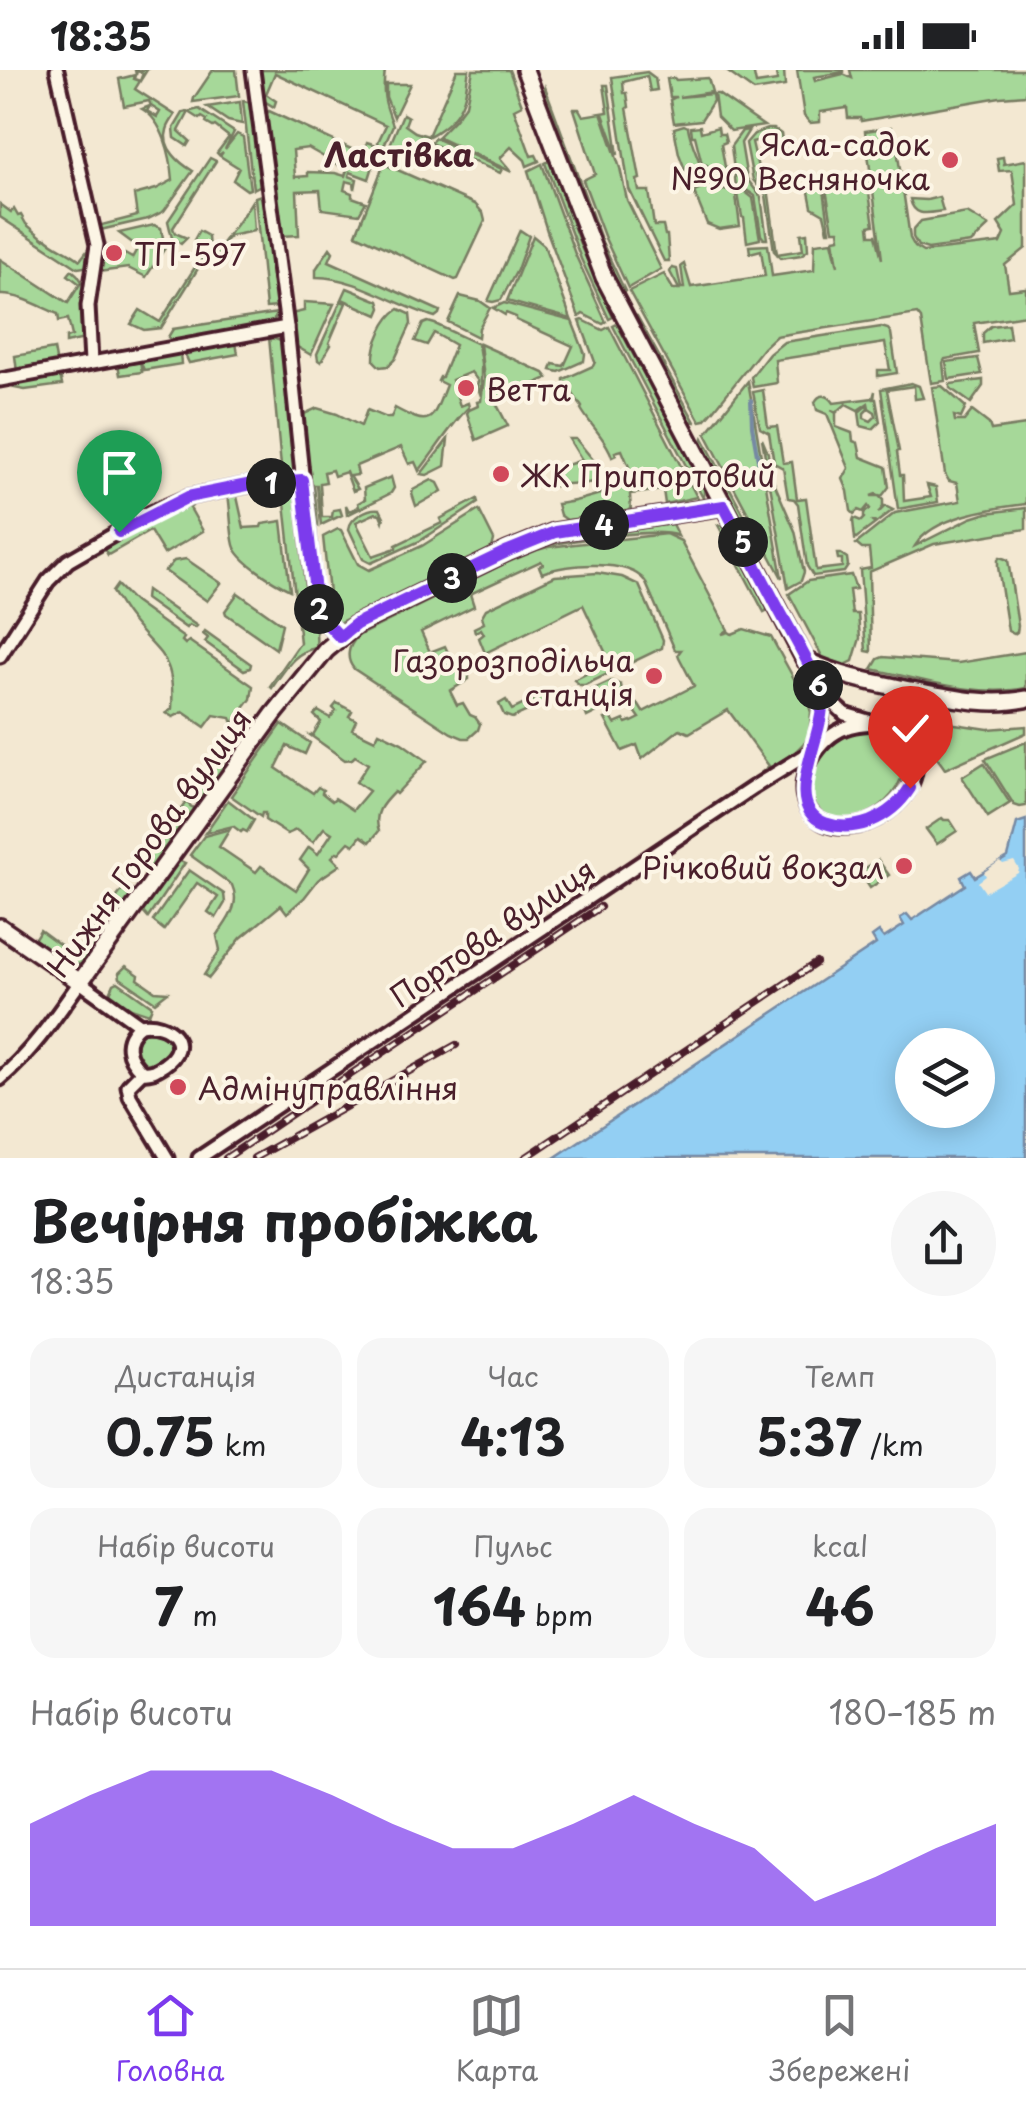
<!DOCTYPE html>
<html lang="uk">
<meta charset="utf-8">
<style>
body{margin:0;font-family:"Playpen Sans",sans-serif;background:#f6f6f6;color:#202124;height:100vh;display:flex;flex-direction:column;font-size:38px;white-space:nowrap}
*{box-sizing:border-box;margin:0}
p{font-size:32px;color:#757577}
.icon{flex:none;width:55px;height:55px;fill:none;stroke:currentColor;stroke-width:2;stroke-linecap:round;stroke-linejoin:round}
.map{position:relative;height:1088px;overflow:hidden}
.drawer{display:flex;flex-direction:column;background:#fff;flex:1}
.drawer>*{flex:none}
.controls{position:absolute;left:895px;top:958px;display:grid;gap:20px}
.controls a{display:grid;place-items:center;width:100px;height:100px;border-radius:50%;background:#fff;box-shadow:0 5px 25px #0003;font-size:50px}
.pin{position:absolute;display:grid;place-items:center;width:85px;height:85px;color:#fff;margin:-102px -42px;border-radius:50% 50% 50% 0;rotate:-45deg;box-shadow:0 0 10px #0007}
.pin .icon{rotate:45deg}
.km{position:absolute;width:50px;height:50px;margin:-25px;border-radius:50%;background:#222;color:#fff;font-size:28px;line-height:50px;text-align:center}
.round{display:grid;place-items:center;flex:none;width:105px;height:105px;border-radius:52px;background:#f6f6f6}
.overview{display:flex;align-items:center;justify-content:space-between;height:170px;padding:0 30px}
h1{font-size:55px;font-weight:700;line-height:75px}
.figures{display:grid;grid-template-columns:repeat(3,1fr);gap:15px;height:170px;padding:10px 30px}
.figures div{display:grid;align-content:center;border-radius:25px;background:#f6f6f6;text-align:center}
.figures b{font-size:50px;font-weight:700}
.figures small{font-size:28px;font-weight:400}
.figures p{font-size:28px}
.chart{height:280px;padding:20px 30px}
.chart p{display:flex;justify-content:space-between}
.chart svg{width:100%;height:180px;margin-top:10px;fill:#7c3aed;opacity:.7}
.status{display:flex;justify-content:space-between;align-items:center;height:70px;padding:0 50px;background:#fff;direction:ltr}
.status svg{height:28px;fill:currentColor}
.dock{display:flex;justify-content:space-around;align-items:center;height:140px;border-top:2px solid #e0e0e0;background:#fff;font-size:28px;color:#757577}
.dock a{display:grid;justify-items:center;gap:5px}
.dock .active{color:#7c3aed}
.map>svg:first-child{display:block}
</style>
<div class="status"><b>18:35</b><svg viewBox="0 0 49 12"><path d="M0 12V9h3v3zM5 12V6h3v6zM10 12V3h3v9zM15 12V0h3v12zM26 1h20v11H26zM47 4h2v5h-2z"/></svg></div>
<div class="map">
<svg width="1026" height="1088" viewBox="0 0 1026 1088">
<rect width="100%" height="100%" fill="#f3e8d2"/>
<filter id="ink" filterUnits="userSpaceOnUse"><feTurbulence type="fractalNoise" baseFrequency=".01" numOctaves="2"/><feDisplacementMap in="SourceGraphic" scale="20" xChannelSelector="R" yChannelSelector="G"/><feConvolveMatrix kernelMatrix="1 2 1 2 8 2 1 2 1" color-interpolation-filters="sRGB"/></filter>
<g filter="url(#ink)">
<g fill="#a6d899" stroke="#787c62" stroke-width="2.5" fill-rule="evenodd">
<path d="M135,0h12l-12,19 40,26c-3,5 -7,10 -8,15 -6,18 14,34 26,41l-29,40 -16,8 -48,11 -6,-7 4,3 39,-10 -3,-21 22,-6 17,-9c-2,-25 -10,-59 -31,-71l8,-3 -3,5 10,6 3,-5 -9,-6 -2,-5 -25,5 -5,-27 16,-4 -1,4 6,2 3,-8 -6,-2 -1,4z"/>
<polygon points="213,0 236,0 239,26 193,32 194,28"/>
<path d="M258,0h127c-3,24 -1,32 8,55l-12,27 -5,1 -11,-5 2,-6 13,4 -2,-4 8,-17 -111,-52 -9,21 10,7 -2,6 -13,-8z"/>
<path d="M457,0h12c-2,8 -2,16 -4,24 -8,36 -49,49 -79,60l17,-40 5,3 -3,8 10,7 13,4z"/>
<polygon points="473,0 509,0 522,35 514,39 531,86 536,85 539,91 527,96 525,90 511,77 500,88 512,102 437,67 454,50 466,34"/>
<polygon points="725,0 753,0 756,14 777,11 776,0 784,0 785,16 754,21"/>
<polygon points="797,0 844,0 844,2 814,7 815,11 843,4 852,8 850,0 1026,0 1026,25 1000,27 861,51 860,48 848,48 847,38 820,42 820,52 810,53 804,46"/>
<polygon points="647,2 655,8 657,20 650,21 647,6 623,12 624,23 627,23 629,37 627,38 640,109 637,110 639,121 649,121 654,156 663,156 665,165 667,165 669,191 664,191 629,119 612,7"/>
<polygon points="674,8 676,10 708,8 712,22 679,27 712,24 713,31 701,50 674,53 670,30 676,27 670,27 667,9"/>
<polygon points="386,14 410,14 394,47 386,27"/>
<polygon points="604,15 608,15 618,85 603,44 602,45 620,98 627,130 661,199 628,218 604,166 583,110 595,104 574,39 579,39 583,46 608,42"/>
<polygon points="545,17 602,172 625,221 621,224 594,161 543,24"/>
<polygon points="714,24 718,24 764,56 731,61 717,47"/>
<polygon points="243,31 252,33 265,113 253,119"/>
<polygon points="240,32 242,54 228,51 207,37"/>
<polygon points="199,39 234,62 225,79 237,64 243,67 250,119 247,120 233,110 239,98 220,86 223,82 219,85 217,83 229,67 215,56 213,57 206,53 207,50 202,47 200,49 189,42 179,61 190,71 187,76 175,68 174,58 183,43"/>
<path d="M269,41l106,49 -6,19 -19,-7 -1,4 8,3 -2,10 -1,-6 -8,-2 -2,9 8,3v4l14,5 -7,12 -37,-5 -2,-19 -23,1 2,44 -18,1 -17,-120zM308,78l39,22 -2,6 -10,-3 -27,-1v4l-13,1 -2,-27z"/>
<path d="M684,55l4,2c3,19 14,35 17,55l-13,6 -13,-34 -5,-26z"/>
<polygon points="700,56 701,62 718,57 719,64 724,64 726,72 721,74 725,97 728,97 731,116 713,119 707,95 702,94 695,66 692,66 691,57"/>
<polygon points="891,57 895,65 910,168 915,177 923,182 1001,173 1005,164 998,153 1017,135 1012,100 999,101 997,88 1003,87 1004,94 1026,90 1026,178 1005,195 1009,220 1026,218 1026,245 974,253 979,283 945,289 943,293 945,311 931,313 921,249 917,244 776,266 763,278 714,340 705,350 700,351 629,221 664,204 673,219 679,219 670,202 672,198 677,199 681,218 684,218 681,196 684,194 691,217 765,206 761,180 750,183 749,176 768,175 772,206 814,200 815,173 832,171 838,196 834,169 840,168 839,160 833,160 825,113 867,110 874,155 869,156 870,165 876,165 882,189 865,61"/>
<polygon points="767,59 774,59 781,64 784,81 779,81 776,66 752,72 758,98 755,99 757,111 767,110 777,184 803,180 801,164 807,163 808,180 801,185 781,188 774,181 766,125 753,110 746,73 754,64"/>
<polygon points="749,60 741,73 747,109 761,127 767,169 764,169 761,165 755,126 739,115 736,116 731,76 742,61"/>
<polygon points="435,68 502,99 500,103 430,73"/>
<polygon points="210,88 216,91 173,158 175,163 187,168 181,174 172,168 168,151"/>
<polygon points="549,91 582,179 613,247 609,249 581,189 545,93"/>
<polygon points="384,94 475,134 483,143 485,151 458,209 455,210 356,164"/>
<polygon points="542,94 575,184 606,252 603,254 583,244 579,247 547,161 528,101"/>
<polygon points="823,113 830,161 828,161 824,144 812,137 809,122 813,115"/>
<polygon points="709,115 713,122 735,118 740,156 719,159 707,154 694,122"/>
<polygon points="739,117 753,128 760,169 747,172 744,148 742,147 737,118"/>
<polygon points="264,124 278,237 266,238 255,127"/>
<path d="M939,127l4,14c-15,2 -29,7 -33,-12l17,1z"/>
<path d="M252,131l2,30 -24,5 -10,10 1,9 -8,1c13,-19 27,-35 39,-55z"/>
<path d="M0,134l11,8 3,-3 4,7 3,-1 5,9 18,15 2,-1c10,9 23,13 34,22l10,-13 2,1 -1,18 -13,2 -78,-51z"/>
<polygon points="967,143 989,156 971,173 928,179 918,176 913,167 913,160 921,151"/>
<polygon points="154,155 161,158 165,178 146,207 128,198 98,202 100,185 108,186 118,193 125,184 132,188 138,177 119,163"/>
<polygon points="520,160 529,166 517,200 501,230 493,232 488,231"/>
<polygon points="199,161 208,166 209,181 161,258 144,260 131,254 140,240 160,252 206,180 194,170"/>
<polygon points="533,166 544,175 571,249 507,231"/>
<path d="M330,178l3,4 -4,9 111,50 -1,3 -4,3c-41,-12 -75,-39 -119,-40v-8z"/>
<path d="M0,189l68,44 12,-19 -12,-9 4,-5c21,15 14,46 13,69l-19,4v-5l6,-2 -4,-17 -9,2 -1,-7c-19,-8 -39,-20 -58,-19z"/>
<polygon points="347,218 379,231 381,238 378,245 342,229"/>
<polygon points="460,226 480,231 490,238 479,258 478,267 448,252"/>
<polygon points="341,231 346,233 329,273 331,275 321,292 318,290 317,284"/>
<polygon points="304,232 334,234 311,285 294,275 291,244 304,241"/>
<polygon points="504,233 572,251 585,284 584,291 559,302 551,300 553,294 564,296 573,276 516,250 516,247 506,243 505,245 493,238"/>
<path d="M399,239l11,5 1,10 -16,35 -7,7 -8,1 -6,-6c-1,-16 11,-44 25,-52z"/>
<polygon points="278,243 273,251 265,255 172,271 168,267 173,259"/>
<polygon points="631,245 637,246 695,352 688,351"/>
<path d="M583,250l20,10 6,-3 91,176 -3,-6 -32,7 -2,-14 -33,4 1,18 -64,8 -7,-5 -3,-11c25,-2 48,-13 71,-18l1,-19 -7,-17 -7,2 1,3 -4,2c-5,-17 -22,-32 -31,-48l1,-2 -18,-26v-2l29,-13 2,-4 -15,-41z"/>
<path d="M428,252l7,2 43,20 3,19v33l-4,-11 1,-4 -7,-9 -19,8 8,26 8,-3 1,4c-16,15 -34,44 -50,64l-4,-9 -6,2 -8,-17 -45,19 2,9 -8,1 8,13 -5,2 -7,-19 -12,4 -2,-6 -8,2 2,10 -6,1 2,34h10l1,-7 7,-1 2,6 -21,10 -4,-40h-3l4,41 -6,-4 -10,-107 15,-7 20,6 24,12 6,-16 20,8h4l4,-10c38,21 37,12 51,-23l-8,-4 2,-4h2l13,-32 -21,-12 -7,12 -12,-4 8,-17z"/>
<polygon points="617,254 704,418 704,430 613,256"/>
<polygon points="1008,254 1010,268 983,273 983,263 991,256"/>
<polygon points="881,257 888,259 891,263 897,303 878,306 878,300 890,300 885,273 775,290 777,313 753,317 751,307 769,284 784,272"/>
<polygon points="269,267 281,271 285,285 297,393 293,403 283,407 281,396"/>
<polygon points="236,273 238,284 189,293 184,282"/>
<polygon points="480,274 544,303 548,308 495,331 508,356 476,370 467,343 469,340 478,336 477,332 481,331 484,309"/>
<polygon points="54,279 57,295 17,302 15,286"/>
<polygon points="180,283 181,294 144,300 140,291 142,302 120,305 118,294"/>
<polygon points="978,288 982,304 949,309 946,292"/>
<polygon points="60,304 62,315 25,320 14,318 12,313"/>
<polygon points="983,310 983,316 971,333 950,318 950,314"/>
<polygon points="748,311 782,508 706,364"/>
<polygon points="911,313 919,316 923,328 915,329 914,316 887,320 899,381 897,382 900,405 903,405 904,431 931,427 927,415 936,417 938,432 898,439 881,319"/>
<path d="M942,316l24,21 -5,11 -7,-2 1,5h9l8,-10 17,13 2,6 35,-5v79c-32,4 -93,12 -111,42l56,-28 16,-5 39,-5v21l-92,15 -65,28 2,80 -5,-1 -6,-81 11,-2 -2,-19h-7l-6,-5 39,-31 65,-12 -3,-18 -8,-2 -4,-7 -13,-87z"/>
<polygon points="763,320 768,357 777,356 783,393 792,392 797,429 806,428 816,500 842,497 842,489 838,489 837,484 841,484 847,488 848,496 844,502 813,506 807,496 798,434 794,429 788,428 783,398 774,393 769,363 760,358 753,322"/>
<path d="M875,321l-1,8h2l4,23 -7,7 -12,-3 -2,-14 8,-7 1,4 -4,4v5l7,3 5,-5 -1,-4 -6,-4 -1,-5 -10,7 -12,-6 -9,8 -6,-2 5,3v14l16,6 1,8 5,2 3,14 25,10 3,20 -7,9 -6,-2 -5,2h8l4,4v7l-5,6 7,-7 8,4 -17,13 -5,-2 4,3 -20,15 -2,-18 1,-3 7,3 3,-3v-5l6,-4 -2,-3 -5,6 -5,-2 -4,4 -3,-3 -3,-20 -5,-12 6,-11 -22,-54 -10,-4 -2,-8c5,-10 14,-7 19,1l39,-5z"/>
<polygon points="703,368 765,484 760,486 701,375"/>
<polygon points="448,369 445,396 427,405 421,404"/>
<path d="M569,369h7l23,28c-1,22 -16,15 -32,17 -6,0 -11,2 -17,3l-2,-9 4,-8 30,-10z"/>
<polygon points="762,369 768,383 769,401 795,461 804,502 801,511 788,518"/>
<polygon points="391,407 394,418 391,423 347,445 346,435 349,441 359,437 358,433 365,429 364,418"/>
<polygon points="432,410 438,413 442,421 416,436 412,424 413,420"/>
<path d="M283,414l11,2 3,7c7,32 6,66 11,98 4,20 10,36 8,57 -23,4 -31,22 -44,40l-2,-2 30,-43z"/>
<path d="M236,422l8,36 17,-1 1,-3 20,-3 8,69c-15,-7 -52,-29 -56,-45 -4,-16 -3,-34 -6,-50l-38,6 2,5 -2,2 13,23 -39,23 -14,-23 -42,24 -3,-5 -7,4 2,-7 83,-45z"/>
<path d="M477,429l1,4 -58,38 -49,22 -8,-4 -14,-30c1,-12 20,-22 31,-20l4,8 -1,4 -3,-7 -4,-1 -20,9 17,34 23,-8v-3l46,-22 -2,-4z"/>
<polygon points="479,440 494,470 492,478 338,553 332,551 323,467 338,459 341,460 358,494 369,500 422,476"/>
<path d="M672,454l6,12c-24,-10 -114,6 -144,11l30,-9z"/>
<polygon points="718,455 722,455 727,462 768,538 766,541 764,542"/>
<path d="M666,464l15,7 47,89 -6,4 7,-2 3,2 12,-5 27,8 38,69 2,6 -2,26 -13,13 -46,31 19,-16 -41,-56 -39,23 -9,-4 -38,30 -5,-14 -15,6 -17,-32 6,-2 4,7 9,-4 2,3 5,-2 1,1 8,-4 -8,-11 6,-3 5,8 51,-26 -15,-29 -1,-3 3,-4h-6l-30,-69c-17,-22 -79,-18 -103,-8l-3,-7 4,-2 -2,-3 -71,33 4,12 -53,26 9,20 15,-6 9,20 14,-5 1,18 -19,12 7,14 6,-2 7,12 5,2 5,7 -2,6 -9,8h-6l-12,-5 -97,-64c-9,-11 -6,-23 4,-33l148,-73 31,-13 11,-3z"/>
<polygon points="1000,487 1008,490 1018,556 1017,562 1014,564 1008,561 998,497 998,489"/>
<polygon points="186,489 221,513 207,531 165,501 174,491"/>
<polygon points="597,503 622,507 639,515 663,570 662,578 585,615 580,615 574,610 610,592 583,535 485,583 479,568 484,564 481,559 475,562 474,558 484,553 482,546 486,539 555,506"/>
<polygon points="851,505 856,519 849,520 852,544 858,544 860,568 853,591 845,595 823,588 789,524 808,511"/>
<path d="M117,515l17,17 50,36 -2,3 3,3 4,-3 64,45 -2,13 -18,24 -2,-5 -17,-3 -9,12 -22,-15 -10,5 -7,-4 6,-4c3,-55 -12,-52 -42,-90 -7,-8 -12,-18 -18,-27z"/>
<polygon points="146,520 197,556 195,558 189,555 186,558 145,529"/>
<polygon points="238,523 282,554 276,579 226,544 225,541"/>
<polygon points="205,561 251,594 250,598 244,600 205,572 208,568 203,564"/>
<path d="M1026,582v36c-48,10 -106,-9 -154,-19l6,-10 5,-2 75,6z"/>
<polygon points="611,611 621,615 623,626 619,631 587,647 579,626"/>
<polygon points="548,623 551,626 539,636 512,648 504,645 499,634 506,630 512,640"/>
<path d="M337,633l15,8 -3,5 7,4 -4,9 23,11 4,-8 23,11 25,18 -31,33 -2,-2c-12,12 -21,22 -15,39l-9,11 -9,-6 -7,9 -5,-3 -10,11 -2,-1 -5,5 8,8 -22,15 -14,18 -17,15 -6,-8 -40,33 -32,40 -5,-3 16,-25 -3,-14c11,-17 24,-31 15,-51l-42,-30 14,-19 26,-7 -11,18 37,25 5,-6 35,24 13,-21 -9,-9 9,-13 9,7 14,-21 -8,-5 -11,14 -17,-12 -9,4 -22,-14v-7h-3l-1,4 -30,-21 51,-72 28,19 -5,11 -18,-8 -11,22 37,25 5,-6 5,3 -1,3 10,8 3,-3 18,12 16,-19 -13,-9 12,-18 -13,-8 -3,3 -7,1 -35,-25h3l8,-13 -7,-7 4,-4 12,7 6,-7 -3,-3z"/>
<path d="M935,651l53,8 38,-3v7l-81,36c-14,-21 -25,-25 -10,-48z"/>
<polygon points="240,652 246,672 237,684 228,686 220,682"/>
<path d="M865,660c75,0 32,98 -29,88 -37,-6 -32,-47 -13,-68 11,-12 26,-17 42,-20z"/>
<polygon points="1026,672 1026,736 1020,737 1014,735 985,689"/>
<polygon points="216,686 225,694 225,701 202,734 198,734 189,727"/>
<polygon points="984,693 1010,733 988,747 962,707"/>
<polygon points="228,730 254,750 247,762 243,760 241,762 233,756 205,763"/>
<polygon points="186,732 194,739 195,743 179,767 174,767 166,760"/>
<polygon points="942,748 944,750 950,750 957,761 937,774 926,759"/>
<polygon points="162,765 171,772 172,776 156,799 151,799 142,793"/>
<polygon points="878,790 889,805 870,818 863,807 865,802 864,799"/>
<polygon points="180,791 185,793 148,848 142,841 142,837 174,792"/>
<polygon points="189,800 224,824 225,833 216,848 208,842 218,827 197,813 164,860 153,851"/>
<polygon points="123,819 132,828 86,894 69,895 33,871 40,860 74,885"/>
<polygon points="126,896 139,905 138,909 155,921 168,922 155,932 120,908 119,903"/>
<polygon points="118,912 152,936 149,944 131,938 110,923 114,914"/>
<path d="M151,960l10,3 11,10c-3,12 -15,20 -26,22l-5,-2 -7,-15 7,-14z"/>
</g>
<path fill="#93cff3" stroke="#7689a3" stroke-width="2.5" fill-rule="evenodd" d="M1026,750v338h-472l322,-214 -4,-7 7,-5 5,6 20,-13 -4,-7 7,-4 5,6 53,-35 -4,-8 10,-6 4,6 33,-20 9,-34zM912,975h66v65h-66z"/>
<polygon fill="#f3e8d2" points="1000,791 1003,794 1014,791 1019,799 1018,803 985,822 978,812 986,806 984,802"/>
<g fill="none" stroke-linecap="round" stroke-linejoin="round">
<polyline stroke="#7689a3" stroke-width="4" points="751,330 752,356 762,413"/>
<g stroke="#4a1f2b" stroke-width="19">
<g id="street">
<polyline points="57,0 97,175 88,236 91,292"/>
<polyline points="253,0 287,257 314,521 322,548 340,567"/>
<polyline points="0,310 287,257"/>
<polyline points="0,586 48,511 68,491 151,443 188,427 253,414 302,410"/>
<path d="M805,590c18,36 22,47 10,86"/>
<polyline points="822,623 845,644 868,651"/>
<path d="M874,653c7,2 16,3 22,6 8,4 12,10 15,17 25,51 -60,104 -96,71 -27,-25 -4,-70 22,-85 11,-7 24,-8 37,-9z"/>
<path d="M140,955c-18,14 -14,32 2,47"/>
<path d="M0,1009c32,-27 56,-63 80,-97l60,43c29,-5 54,19 24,40 -9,5 -12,8 -22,7l-14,14 2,10 37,62"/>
<polyline points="199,1088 754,717 814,680"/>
</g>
</g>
<g stroke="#4a1f2b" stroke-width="22">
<g id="secondary">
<path d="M525,0l79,207 201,383c37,17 66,22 105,30 39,7 77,17 116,9"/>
<polyline points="0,857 80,912 274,644 326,580 357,554 508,481 555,462 724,436"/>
</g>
</g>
<use href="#street" stroke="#fcf5e5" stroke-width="11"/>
<use href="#secondary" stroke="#fcf5e5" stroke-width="15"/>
<g stroke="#4a1f2b" stroke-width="8">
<g id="rail">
<polyline points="226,1088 600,837"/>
<polyline points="254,1088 456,975"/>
<polyline points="525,1088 816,893"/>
</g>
</g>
<use href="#rail" stroke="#fcf5e5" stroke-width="4" stroke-dasharray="11" stroke-linecap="butt"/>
</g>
</g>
<g fill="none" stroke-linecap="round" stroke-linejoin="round" filter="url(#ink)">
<g stroke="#fff" stroke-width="20">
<path id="route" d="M119,462l69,-35 64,-13 50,-4 14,120 6,18 18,19 16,-13 25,-12 127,-61 47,-19 169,-26c18,34 36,68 54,102 14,26 31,53 42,81 14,36 -45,115 5,134 14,5 30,4 44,-1 17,-7 31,-18 41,-34"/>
</g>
<use href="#route" stroke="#7c3aed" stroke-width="12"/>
</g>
<g fill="#d1495b" stroke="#fcf5e5" stroke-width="4">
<circle cx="950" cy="90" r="10"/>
<circle cx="114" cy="183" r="10"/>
<circle cx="466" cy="318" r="10"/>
<circle cx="501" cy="404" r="10"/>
<circle cx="654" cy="606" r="10"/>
<circle cx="904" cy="796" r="10"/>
<circle cx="178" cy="1017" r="10"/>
</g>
<g text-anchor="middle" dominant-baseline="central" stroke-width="8" stroke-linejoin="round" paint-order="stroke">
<g font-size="30" fill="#4a1f2b" stroke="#fcf5e5" text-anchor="start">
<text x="930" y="73" text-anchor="end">Ясла-садок<tspan x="930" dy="34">№90 Весняночка</tspan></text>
<text x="134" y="183">ТП-597</text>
<text x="486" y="318">Ветта</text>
<text x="521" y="404">ЖК Припортовий</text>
<text x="634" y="589" text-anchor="end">Газорозподільча<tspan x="634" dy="34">станція</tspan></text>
<text x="884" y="796" text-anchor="end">Річковий вокзал</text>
<text x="198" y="1017">Адмінуправління</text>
</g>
<g font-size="30" fill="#4a1f2b" stroke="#fcf5e5">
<text transform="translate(148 772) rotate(-54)">Нижня Горова вулиця</text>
<text transform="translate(492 862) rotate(-34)">Портова вулиця</text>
</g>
<g font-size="32" font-weight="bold" fill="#4a1f2b" stroke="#fcf5e5">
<text x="399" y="84">Ластівка</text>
</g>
</g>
</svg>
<div class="controls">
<a><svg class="icon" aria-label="layers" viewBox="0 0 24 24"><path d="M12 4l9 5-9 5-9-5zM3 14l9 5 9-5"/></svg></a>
</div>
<div class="pin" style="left:119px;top:462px;background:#1e9e55"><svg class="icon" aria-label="arrive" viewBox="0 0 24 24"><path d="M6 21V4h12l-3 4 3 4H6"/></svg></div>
<div class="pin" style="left:910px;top:718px;background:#d93025"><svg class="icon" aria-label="check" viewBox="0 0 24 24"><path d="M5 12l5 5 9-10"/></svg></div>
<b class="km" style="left:271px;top:413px">1</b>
<b class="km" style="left:319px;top:539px">2</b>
<b class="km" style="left:452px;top:508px">3</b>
<b class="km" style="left:604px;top:455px">4</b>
<b class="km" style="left:743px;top:472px">5</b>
<b class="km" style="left:818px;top:615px">6</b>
</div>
<section class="drawer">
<div class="overview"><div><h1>Вечірня пробіжка</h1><p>18:35</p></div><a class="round"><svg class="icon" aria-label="share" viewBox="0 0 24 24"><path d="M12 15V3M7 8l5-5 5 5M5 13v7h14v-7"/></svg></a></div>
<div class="figures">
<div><p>Дистанція</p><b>0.75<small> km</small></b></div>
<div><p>Час</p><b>4:13</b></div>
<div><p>Темп</p><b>5:37<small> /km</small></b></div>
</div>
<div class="figures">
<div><p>Набір висоти</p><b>7<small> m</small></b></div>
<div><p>Пульс</p><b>164<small> bpm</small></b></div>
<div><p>kcal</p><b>46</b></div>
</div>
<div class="chart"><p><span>Набір висоти</span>180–185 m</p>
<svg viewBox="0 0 160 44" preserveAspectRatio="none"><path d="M0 44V19L10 12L20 6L30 6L40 6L50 12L60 19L70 25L80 25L90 19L100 12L110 19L120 25L130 38L140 32L150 25L160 19V44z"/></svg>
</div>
</section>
<nav class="dock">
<a class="active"><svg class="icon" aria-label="home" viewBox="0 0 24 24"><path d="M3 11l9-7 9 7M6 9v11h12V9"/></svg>Головна</a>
<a><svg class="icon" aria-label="map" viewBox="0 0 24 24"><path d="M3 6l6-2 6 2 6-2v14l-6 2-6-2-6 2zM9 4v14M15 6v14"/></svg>Карта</a>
<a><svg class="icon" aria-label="saved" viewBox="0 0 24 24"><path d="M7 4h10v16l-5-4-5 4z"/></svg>Збережені</a>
</nav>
